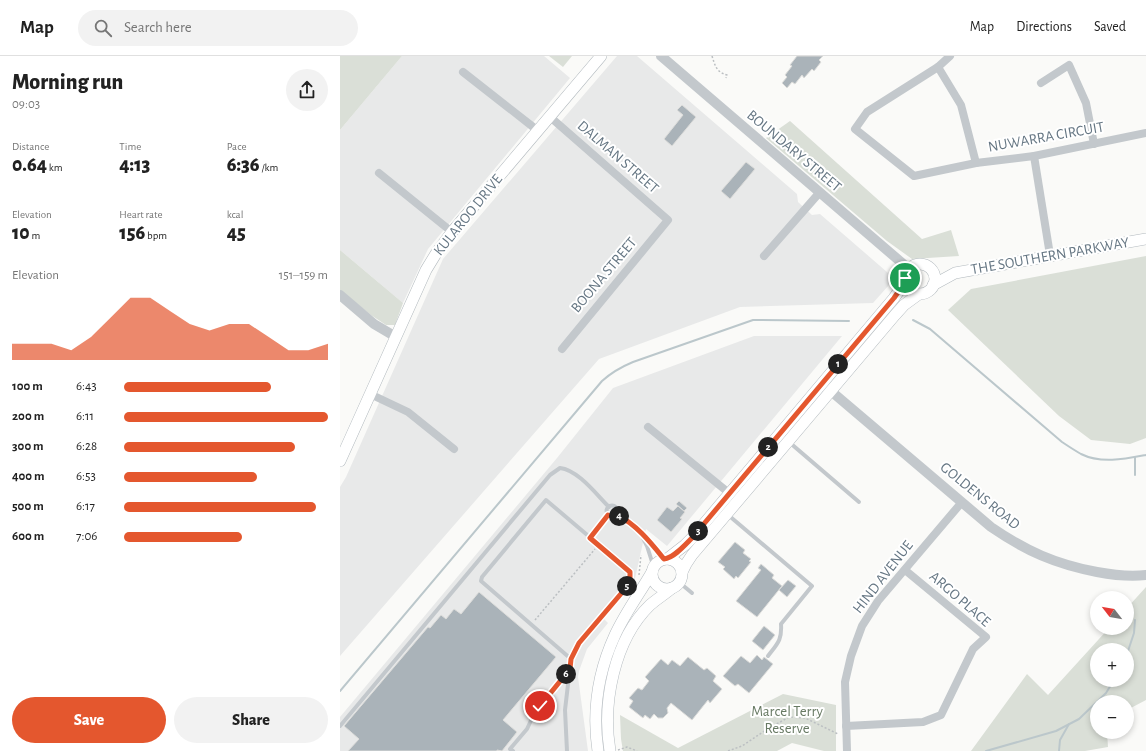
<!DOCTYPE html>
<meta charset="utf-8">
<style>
body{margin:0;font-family:"Alegreya Sans",sans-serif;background:#f2f2f2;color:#222;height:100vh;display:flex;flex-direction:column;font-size:15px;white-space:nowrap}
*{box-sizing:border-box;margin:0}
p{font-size:13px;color:#767676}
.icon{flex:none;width:22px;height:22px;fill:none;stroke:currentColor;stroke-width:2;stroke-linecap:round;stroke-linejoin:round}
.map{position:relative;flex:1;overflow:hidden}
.drawer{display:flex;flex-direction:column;background:#fff;width:340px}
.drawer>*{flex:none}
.needle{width:26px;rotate:301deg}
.tools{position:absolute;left:750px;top:535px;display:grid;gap:8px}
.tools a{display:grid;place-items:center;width:44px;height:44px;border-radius:50%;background:#fff;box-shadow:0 2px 6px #0003;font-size:20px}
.pin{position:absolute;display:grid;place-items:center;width:34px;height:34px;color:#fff;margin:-17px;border:2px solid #fff;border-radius:50%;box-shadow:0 1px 4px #0007}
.km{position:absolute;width:20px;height:20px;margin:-10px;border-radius:50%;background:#222;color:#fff;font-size:11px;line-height:20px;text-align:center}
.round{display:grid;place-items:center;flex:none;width:42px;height:42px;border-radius:21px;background:#f2f2f2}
.overview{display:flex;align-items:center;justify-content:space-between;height:68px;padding:0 12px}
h1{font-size:22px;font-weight:800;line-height:30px}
.figures{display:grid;grid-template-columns:repeat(3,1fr);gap:6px;height:68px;padding:4px 12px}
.figures div{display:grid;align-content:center}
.figures b{font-size:20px;font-weight:800}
.figures small{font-size:11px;font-weight:400}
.figures p{font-size:11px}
.chart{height:112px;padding:8px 12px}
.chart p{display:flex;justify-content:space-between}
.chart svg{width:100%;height:72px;margin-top:4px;fill:#e4572e;opacity:.7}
.button{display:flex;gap:8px;margin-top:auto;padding:8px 12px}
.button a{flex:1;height:46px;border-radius:24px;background:#e4572e;color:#fff;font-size:16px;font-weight:800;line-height:46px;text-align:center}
.button a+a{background:#f2f2f2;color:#222}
ul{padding:0 12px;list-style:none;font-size:13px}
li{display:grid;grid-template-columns:64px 48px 1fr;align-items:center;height:30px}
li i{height:10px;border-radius:5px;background:#e4572e}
header{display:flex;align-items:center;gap:24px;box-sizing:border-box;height:56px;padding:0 20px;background:#fff;border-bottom:1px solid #e0e0e0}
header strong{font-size:19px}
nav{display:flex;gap:22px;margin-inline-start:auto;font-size:14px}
.search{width:280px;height:36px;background:#f2f2f2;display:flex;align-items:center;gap:10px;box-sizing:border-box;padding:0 14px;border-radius:22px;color:#767676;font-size:15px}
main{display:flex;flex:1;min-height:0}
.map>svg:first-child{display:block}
</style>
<header>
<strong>Map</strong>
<div class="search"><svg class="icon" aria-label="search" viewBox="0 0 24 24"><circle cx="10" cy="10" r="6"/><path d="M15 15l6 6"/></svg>Search here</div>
<nav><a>Map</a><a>Directions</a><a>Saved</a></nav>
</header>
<main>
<section class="drawer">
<div class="overview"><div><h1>Morning run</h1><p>09:03</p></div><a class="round"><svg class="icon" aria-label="share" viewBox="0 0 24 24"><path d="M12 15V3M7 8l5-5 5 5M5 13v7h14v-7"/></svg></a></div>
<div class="figures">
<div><p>Distance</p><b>0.64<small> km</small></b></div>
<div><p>Time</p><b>4:13</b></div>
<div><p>Pace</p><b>6:36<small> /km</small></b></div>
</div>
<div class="figures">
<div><p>Elevation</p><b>10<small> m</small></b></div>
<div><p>Heart rate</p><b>156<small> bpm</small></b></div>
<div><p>kcal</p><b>45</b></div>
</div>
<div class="chart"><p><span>Elevation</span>151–159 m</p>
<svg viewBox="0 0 160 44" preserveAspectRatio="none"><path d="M0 44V34L10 34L20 34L30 38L40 30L50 18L60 6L70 6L80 14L90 22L100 26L110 22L120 22L130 30L140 38L150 38L160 34V44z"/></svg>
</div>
<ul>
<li><b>100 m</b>6:43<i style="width:72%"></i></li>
<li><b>200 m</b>6:11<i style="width:100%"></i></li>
<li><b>300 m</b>6:28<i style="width:84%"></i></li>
<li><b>400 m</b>6:53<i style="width:65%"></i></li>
<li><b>500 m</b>6:17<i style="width:94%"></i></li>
<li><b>600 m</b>7:06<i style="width:58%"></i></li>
</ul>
<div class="button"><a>Save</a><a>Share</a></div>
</section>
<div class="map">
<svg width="806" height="695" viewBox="0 0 806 695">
<rect width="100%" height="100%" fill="#fafaf8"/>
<g fill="#e8e9e9">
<polygon points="62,0 204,0 230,22 88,193 63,247 0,194 0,74"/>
<polygon points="277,0 297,0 457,138 458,146 472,159 480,158 547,216 550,220 550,225 549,229 533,247 400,251 259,303 0,600 0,431 6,421 103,203"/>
<polygon points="414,280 502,280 327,490 306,473 294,527 264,563 268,567 247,593 239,615 238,621 248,695 0,695 0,661 217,402 273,332"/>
</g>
<g fill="#dadfd7" fill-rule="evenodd">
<polygon points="0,0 62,0 0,74"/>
<polygon points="209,0 232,0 223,11"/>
<polygon points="450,65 582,183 611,174 619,200 572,203 547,185 426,82"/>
<polygon points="0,194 63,247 55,269 46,269 31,259 0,234"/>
<polygon points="806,200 806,382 790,388 751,384 719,360 608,254 631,233"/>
<path d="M806,531v113l-19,10v-8h-30v30h10l1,15 -23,4h-114l56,-77 21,21 61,-67h18v-20zM757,594h30v30h-30z"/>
<polygon points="443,638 496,649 496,695 484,695 452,687 437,695 283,695 281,683 280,659 338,692"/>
</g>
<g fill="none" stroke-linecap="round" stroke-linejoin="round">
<g stroke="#bbc7cb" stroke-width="2">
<path d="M573,264l17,9 132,113c6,4 12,8 19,12 20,10 44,5 65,1"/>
<polyline points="795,401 795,419"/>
<polyline points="787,598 794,577 795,564"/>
<path d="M0,635l262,-310c10,-9 19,-14 31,-19l120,-42 96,1"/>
<polyline points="646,695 716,675 739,663 766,637 774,624"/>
<polyline points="719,695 720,684 729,668"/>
</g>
</g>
<g fill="#aab3b9" stroke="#dcdcda">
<polygon points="457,0 483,0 479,4 481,6 474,15 472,13 464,22 462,19 455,28 452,26 447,32 442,27 447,21 445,19 452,10 450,9"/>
<polygon points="342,49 356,61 332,90 324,83 343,59 337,54"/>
<polygon points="406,106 415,113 390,143 381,135"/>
<polygon points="339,445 347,452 344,455 336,448"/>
<polygon points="338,450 345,456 340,462 342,463 331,476 317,464 327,451 333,455"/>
<polygon points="395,486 405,494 403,497 411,503 409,505 411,506 398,522 396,520 394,523 383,513 385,511 378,506"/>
<polygon points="421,508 434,519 432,522 442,530 417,561 396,545 421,514 418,512"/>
<polygon points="448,524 456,530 447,541 439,534"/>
<polygon points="139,536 216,601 163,664 177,676 162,695 157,694 157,695 8,695 19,683 4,670 88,571 90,572 101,559 106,563 114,553 121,558"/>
<polygon points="424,570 435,579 423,594 412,585"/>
<polygon points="417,599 422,604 424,601 433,608 409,637 398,628 395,630 383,620 401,600 410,607"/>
<polygon points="348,601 364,614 367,612 376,620 373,625 382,633 370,647 368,644 352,664 331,647 327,652 328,657 323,662 318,662 314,658 310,663 305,659 303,662 289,651 293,645 289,642 298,632 302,634 309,625 305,621 321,603 328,609 332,604 340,610"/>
</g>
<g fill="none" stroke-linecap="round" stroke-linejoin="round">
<g stroke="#b3babf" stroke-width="12">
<g id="secondary">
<circle cx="580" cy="223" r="15"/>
<polyline points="593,229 615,217 806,183"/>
<polyline points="0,405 86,214 97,196 112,176 261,0"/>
<circle cx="327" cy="518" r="15"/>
<polyline points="327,503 345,489 352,482 554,242 565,226"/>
<polyline points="342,516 346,508 352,499 555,259 564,249 579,238"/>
<path d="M258,695c-6,-40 0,-79 17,-116 10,-22 25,-42 37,-63"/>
<path d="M270,695c-8,-48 4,-111 40,-146 7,-6 15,-11 22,-17"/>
</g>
</g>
<g stroke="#bbbfc2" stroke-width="1.5" stroke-dasharray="2 2" stroke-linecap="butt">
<path d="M372,0c3,9 4,16 15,19l-1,3"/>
<polyline points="299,519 301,499"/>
<polyline points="195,564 255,493"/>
<polyline points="278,694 287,691 297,695"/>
<polyline points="388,695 402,690 426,674 449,661 465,662 498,678"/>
</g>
<g stroke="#c3c8cc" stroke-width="4">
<polyline points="449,386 519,446"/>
<circle cx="272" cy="455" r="5.5"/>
<path d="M387,458l85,72 -31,38c1,16 -3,19 -13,32"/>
<path d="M277,459c19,9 34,28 47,44"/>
<polyline points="250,482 268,459"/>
<polyline points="303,482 307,490 314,512"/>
<polyline points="340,527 352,537"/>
<path d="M0,670l210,-251 10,-7c18,2 36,26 49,39"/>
<polyline points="173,695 170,693 187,673 194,658 230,613"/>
<path d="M227,695l-2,-41 6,-51 8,-16 46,-54c5,-9 8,-14 0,-22l-79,-67 -64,77 -1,4 90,78"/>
</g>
<g stroke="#c3c8cc" stroke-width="8">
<polyline points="610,0 598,11 621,49 636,107"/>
<polyline points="598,11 527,56 515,73 574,120 636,107 694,100 806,77"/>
<polyline points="123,16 197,74"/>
<polyline points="701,27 729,9 746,47 754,88"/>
<polyline points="209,60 328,164 222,293"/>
<polyline points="694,100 710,199"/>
<polyline points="39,117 112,176"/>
<polyline points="424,200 480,136"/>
<polyline points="30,338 68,356 114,393"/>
<polyline points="308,371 389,437"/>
<polyline points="506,670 583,666 601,659 633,593 646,581 565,514"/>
<polyline points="507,695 505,626 511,600 522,570 538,545 622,446"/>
</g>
<g stroke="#c3c8cc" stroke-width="10">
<polyline points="321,0 569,213"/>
<polyline points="0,239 34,268 56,281"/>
<path d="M485,330l166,141c35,24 64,37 106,45 16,3 33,5 49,3"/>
</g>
<use href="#secondary" stroke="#fff" stroke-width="11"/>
</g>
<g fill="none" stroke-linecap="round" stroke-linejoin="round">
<g stroke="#fff" stroke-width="8">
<path id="route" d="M200,650l30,-37 1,-10 8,-16 46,-54 5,-9v-8l-40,-34 18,-23 6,2 3,-2c19,9 34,28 47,44 10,-1 21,-14 28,-21l202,-240 11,-16v-4"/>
</g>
<use href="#route" stroke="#e4572e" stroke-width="5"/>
</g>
<g text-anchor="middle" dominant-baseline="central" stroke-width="4" stroke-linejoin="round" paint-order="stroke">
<g font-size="15" fill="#657683" stroke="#fff">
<text transform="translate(706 81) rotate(-10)">NUWARRA CIRCUIT</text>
<text transform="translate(454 95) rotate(40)">BOUNDARY STREET</text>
<text transform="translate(278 101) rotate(41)">DALMAN STREET</text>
<text transform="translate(128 159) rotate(-51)">KULAROO DRIVE</text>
<text transform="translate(710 200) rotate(-10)">THE SOUTHERN PARKWAY</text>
<text transform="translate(264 219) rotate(-50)">BOONA STREET</text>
<text transform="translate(640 440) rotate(39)">GOLDENS ROAD</text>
<text transform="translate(543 521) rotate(-52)">HIND AVENUE</text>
<text transform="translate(620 543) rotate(41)">ARGO PLACE</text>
</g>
<g font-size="15" fill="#687a64" stroke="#fff">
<text x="447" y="655">Marcel Terry<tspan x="447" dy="17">Reserve</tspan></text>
</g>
</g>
</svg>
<div class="tools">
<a><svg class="needle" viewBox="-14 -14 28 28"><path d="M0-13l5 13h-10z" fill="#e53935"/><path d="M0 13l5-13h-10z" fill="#767676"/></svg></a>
<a>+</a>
<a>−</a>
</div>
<div class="pin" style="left:565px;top:222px;background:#1e9e55"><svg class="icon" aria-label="arrive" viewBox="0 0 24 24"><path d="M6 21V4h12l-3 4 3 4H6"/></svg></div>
<div class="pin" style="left:200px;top:650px;background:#d93025"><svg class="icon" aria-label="check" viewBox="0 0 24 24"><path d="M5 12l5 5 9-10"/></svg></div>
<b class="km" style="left:498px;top:308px">1</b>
<b class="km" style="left:428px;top:391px">2</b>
<b class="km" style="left:358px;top:475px">3</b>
<b class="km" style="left:279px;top:460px">4</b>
<b class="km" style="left:287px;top:530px">5</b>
<b class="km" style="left:226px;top:618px">6</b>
</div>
</main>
